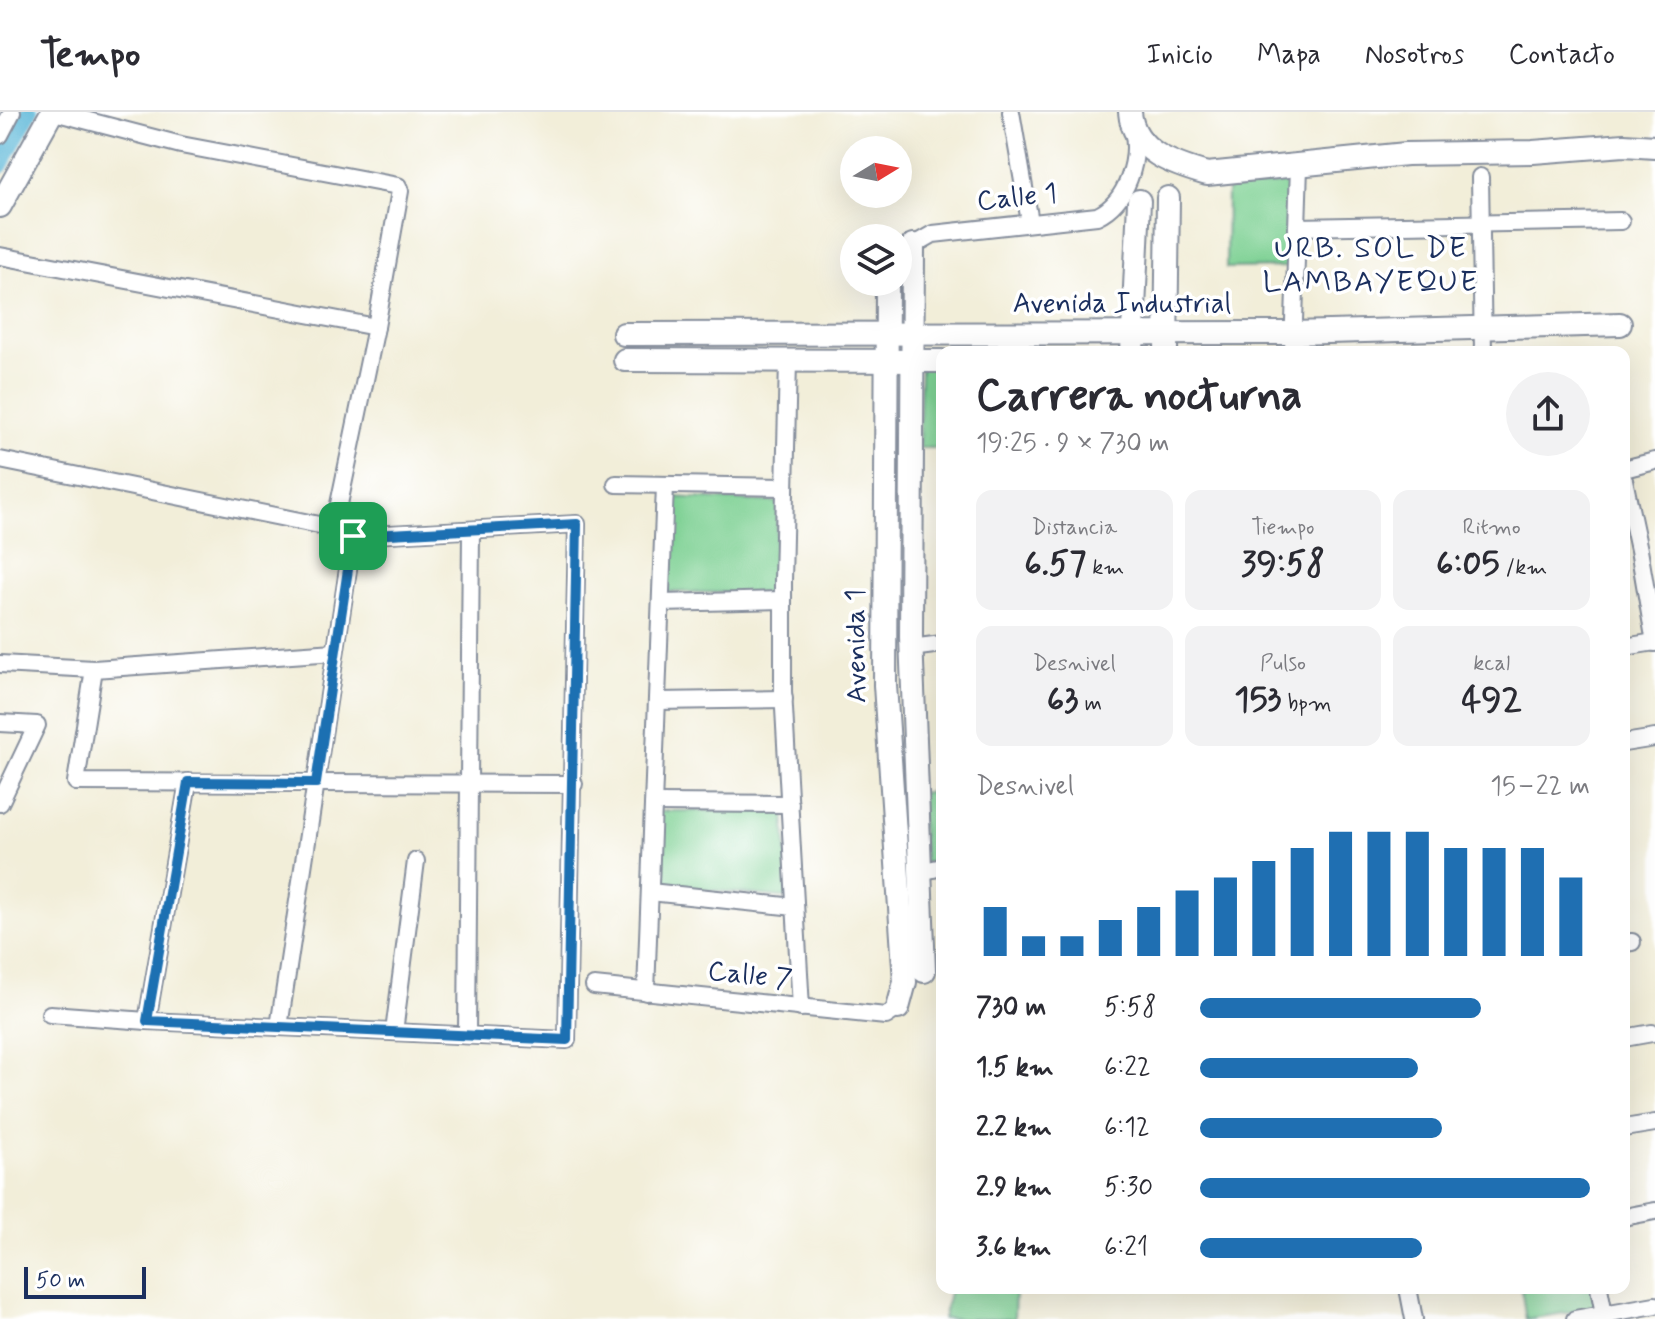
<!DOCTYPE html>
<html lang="es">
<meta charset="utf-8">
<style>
body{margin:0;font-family:Mynerve,sans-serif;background:#f2f2f3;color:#2b2b33;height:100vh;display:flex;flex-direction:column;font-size:30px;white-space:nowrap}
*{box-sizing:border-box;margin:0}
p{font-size:26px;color:#7c7c81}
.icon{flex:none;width:44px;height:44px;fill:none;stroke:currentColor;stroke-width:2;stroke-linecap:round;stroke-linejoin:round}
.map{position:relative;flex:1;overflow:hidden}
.panel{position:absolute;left:936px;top:234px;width:694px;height:948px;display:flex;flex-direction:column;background:#fff;border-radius:16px;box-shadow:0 8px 32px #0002}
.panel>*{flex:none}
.needle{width:52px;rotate:80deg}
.controls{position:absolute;left:840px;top:24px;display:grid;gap:16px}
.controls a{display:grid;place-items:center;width:72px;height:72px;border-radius:50%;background:#fff;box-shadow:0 8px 32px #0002;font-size:40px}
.scale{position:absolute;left:24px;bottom:20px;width:122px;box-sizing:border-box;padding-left:8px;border:4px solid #1b2f5e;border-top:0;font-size:22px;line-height:28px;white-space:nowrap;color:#1b2f5e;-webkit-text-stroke:6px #fff;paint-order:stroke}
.pin{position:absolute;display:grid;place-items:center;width:68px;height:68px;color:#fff;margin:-34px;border-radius:16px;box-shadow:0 4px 12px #0006}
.round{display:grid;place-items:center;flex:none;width:84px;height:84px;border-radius:42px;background:#f2f2f3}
.overview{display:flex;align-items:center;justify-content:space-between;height:136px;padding:0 40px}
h1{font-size:44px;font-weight:800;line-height:60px}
.metrics{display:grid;grid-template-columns:repeat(3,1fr);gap:12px;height:136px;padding:8px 40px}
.metrics div{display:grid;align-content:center;border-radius:16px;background:#f2f2f3;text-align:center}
.metrics b{font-size:34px;font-weight:800}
.metrics small{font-size:22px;font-weight:400}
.metrics p{font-size:22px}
.chart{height:224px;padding:16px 40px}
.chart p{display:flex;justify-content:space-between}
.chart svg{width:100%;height:144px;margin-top:8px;stroke:#1f6fb2;stroke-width:6}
ul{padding:0 40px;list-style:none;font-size:26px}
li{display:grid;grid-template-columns:128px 96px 1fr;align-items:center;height:60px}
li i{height:20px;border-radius:10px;background:#1f6fb2}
header{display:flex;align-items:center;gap:48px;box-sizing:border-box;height:112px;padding:0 40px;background:#fff;border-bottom:2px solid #e1e1e2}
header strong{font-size:38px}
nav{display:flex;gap:44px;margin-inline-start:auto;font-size:28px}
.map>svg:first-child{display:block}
</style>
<header>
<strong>Tempo</strong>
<nav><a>Inicio</a><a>Mapa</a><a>Nosotros</a><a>Contacto</a></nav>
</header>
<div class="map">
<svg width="1655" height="1207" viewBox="0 0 1655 1207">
<rect width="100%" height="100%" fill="#fff"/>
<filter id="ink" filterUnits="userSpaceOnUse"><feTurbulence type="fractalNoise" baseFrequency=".0125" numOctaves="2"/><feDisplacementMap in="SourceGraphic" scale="16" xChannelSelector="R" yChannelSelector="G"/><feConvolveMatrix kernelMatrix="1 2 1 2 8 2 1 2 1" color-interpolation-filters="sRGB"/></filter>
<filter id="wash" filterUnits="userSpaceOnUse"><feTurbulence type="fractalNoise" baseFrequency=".006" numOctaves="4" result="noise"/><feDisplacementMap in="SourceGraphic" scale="32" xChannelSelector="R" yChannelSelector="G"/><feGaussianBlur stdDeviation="1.8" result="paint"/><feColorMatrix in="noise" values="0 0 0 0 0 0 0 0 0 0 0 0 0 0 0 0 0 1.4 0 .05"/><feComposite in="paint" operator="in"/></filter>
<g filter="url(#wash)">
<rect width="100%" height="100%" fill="#f2eed9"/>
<g fill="#7dd093" stroke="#4c8078" stroke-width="2">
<polygon points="1289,71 1287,155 1226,156 1227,76"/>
<polygon points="921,255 942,255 942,336 919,336"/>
<polygon points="672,385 778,390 774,481 667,480"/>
<polygon points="942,678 942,748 924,751 919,681"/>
<polygon points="784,698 789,786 659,773 660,699"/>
<polygon points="950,1176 1015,1176 1014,1207 943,1207"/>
<polygon points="1521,1176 1593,1176 1597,1196 1526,1207"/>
</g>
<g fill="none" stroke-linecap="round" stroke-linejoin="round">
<polyline stroke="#59b6d7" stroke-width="18" points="0,53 29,0"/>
</g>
</g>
<g filter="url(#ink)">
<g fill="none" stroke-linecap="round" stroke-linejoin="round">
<g stroke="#868e9c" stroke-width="20">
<g id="minor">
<polyline points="54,0 181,33 398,74 400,79 376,215 334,416"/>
<polyline points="1011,0 1030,110"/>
<polyline points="0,23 12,0"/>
<polyline points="1480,65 1483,240"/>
<polyline points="1297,115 1621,109"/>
<path d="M898,142l35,-20 164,-18c30,-14 43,-56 36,-86"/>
<polyline points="0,144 376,215"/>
<polyline points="1293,240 1299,54"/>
<polyline points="788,248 783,469 783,579 801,896"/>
<polyline points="0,348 334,416 353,424 577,412 567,928 147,909 50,902"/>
<polyline points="1624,357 1655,349"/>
<polyline points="1624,368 1639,438 1655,531"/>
<polyline points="616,372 785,375"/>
<polyline points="661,491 783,488"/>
<polyline points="1624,535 1655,530"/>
<polyline points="911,536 942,532"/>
<polyline points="0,552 94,557 335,540"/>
<polyline points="94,557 76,670 574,672"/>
<polyline points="657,589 784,587"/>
<polyline points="0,611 37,613 0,691"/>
<polyline points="1624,631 1655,626"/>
<polyline points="654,691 790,692"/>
<polyline points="929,758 942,755"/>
<polyline points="650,780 795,795"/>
<polyline points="1624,831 1632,830"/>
<polyline points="594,874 886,904 898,896"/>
<polyline points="646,880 665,373"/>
<polyline points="147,909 188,670"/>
<polyline points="279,915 353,424"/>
<polyline points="394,920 416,749"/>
<polyline points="467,923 471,418"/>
<polyline points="1624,926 1652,921"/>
<polyline points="1624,1016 1655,1011"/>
<polyline points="1624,1105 1655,1099"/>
<polyline points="1408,1176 1414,1207"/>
<polyline points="1599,1176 1605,1207"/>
<polyline points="1575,1207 1655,1193"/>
</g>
</g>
<g stroke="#868e9c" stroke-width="26">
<g id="tertiary">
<path d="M1130,0c3,40 45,53 77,62l199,-20 127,-2 91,-7 31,2"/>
<polyline points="0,94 52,0"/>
<polyline points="913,133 911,525 924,859"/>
<polyline points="887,170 885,573 905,870 898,896"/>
<polyline points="624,222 1293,221 1620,212"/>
<polyline points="1132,240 1139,89"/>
<polyline points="1166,240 1168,86"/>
<polyline points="625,248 942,249"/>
</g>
</g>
<use href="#minor" stroke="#fff" stroke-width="16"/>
<use href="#tertiary" stroke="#fff" stroke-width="22"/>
</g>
</g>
<g fill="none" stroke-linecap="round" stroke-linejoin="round" filter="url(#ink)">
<g stroke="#fff" stroke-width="16">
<polygon id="route" points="577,412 567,928 147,909 188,670 316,671 353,424"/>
</g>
<use href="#route" stroke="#1f6fb2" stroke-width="10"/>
</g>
<g text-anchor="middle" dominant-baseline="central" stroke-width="7" stroke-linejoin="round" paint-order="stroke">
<g font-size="28" fill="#1b2f5e" stroke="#fff">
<text transform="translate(1017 86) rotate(-6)">Calle 1</text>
<text x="1122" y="192">Avenida Industrial</text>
<text transform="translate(857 534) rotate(-91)">Avenida 1</text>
<text transform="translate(750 864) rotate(6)">Calle 7</text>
</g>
<g font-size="30" letter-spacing="2" fill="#1b2f5e" stroke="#fff">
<text x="1371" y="136">URB. SOL DE<tspan x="1371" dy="34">LAMBAYEQUE</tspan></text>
</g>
</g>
</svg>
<div class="controls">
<a><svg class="needle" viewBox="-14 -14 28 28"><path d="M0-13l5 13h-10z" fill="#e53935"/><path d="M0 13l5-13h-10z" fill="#7c7c81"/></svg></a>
<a><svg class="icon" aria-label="layers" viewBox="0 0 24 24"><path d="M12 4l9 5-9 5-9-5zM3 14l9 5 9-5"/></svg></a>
</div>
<div class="scale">50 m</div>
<div class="pin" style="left:353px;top:424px;background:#1e9e55"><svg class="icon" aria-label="arrive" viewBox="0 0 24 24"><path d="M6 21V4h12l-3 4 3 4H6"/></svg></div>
<section class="panel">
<div class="overview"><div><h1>Carrera nocturna</h1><p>19:25 · 9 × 730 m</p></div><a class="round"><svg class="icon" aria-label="share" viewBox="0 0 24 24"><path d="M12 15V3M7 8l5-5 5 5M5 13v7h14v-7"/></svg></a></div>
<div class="metrics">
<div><p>Distancia</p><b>6.57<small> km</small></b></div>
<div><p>Tiempo</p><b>39:58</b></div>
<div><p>Ritmo</p><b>6:05<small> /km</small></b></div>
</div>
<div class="metrics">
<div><p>Desnivel</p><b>63<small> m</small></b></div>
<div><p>Pulso</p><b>153<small> bpm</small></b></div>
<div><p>kcal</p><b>492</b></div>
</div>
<div class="chart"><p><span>Desnivel</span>15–22 m</p>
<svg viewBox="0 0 160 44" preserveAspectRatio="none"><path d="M5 44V29M15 44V38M25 44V38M35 44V33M45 44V29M55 44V24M65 44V20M75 44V15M85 44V11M95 44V6M105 44V6M115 44V6M125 44V11M135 44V11M145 44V11M155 44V20"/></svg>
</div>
<ul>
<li><b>730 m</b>5:58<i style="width:72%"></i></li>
<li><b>1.5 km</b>6:22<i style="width:56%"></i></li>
<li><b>2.2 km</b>6:12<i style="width:62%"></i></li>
<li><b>2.9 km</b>5:30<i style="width:100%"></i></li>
<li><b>3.6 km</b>6:21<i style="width:57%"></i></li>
</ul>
</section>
</div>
